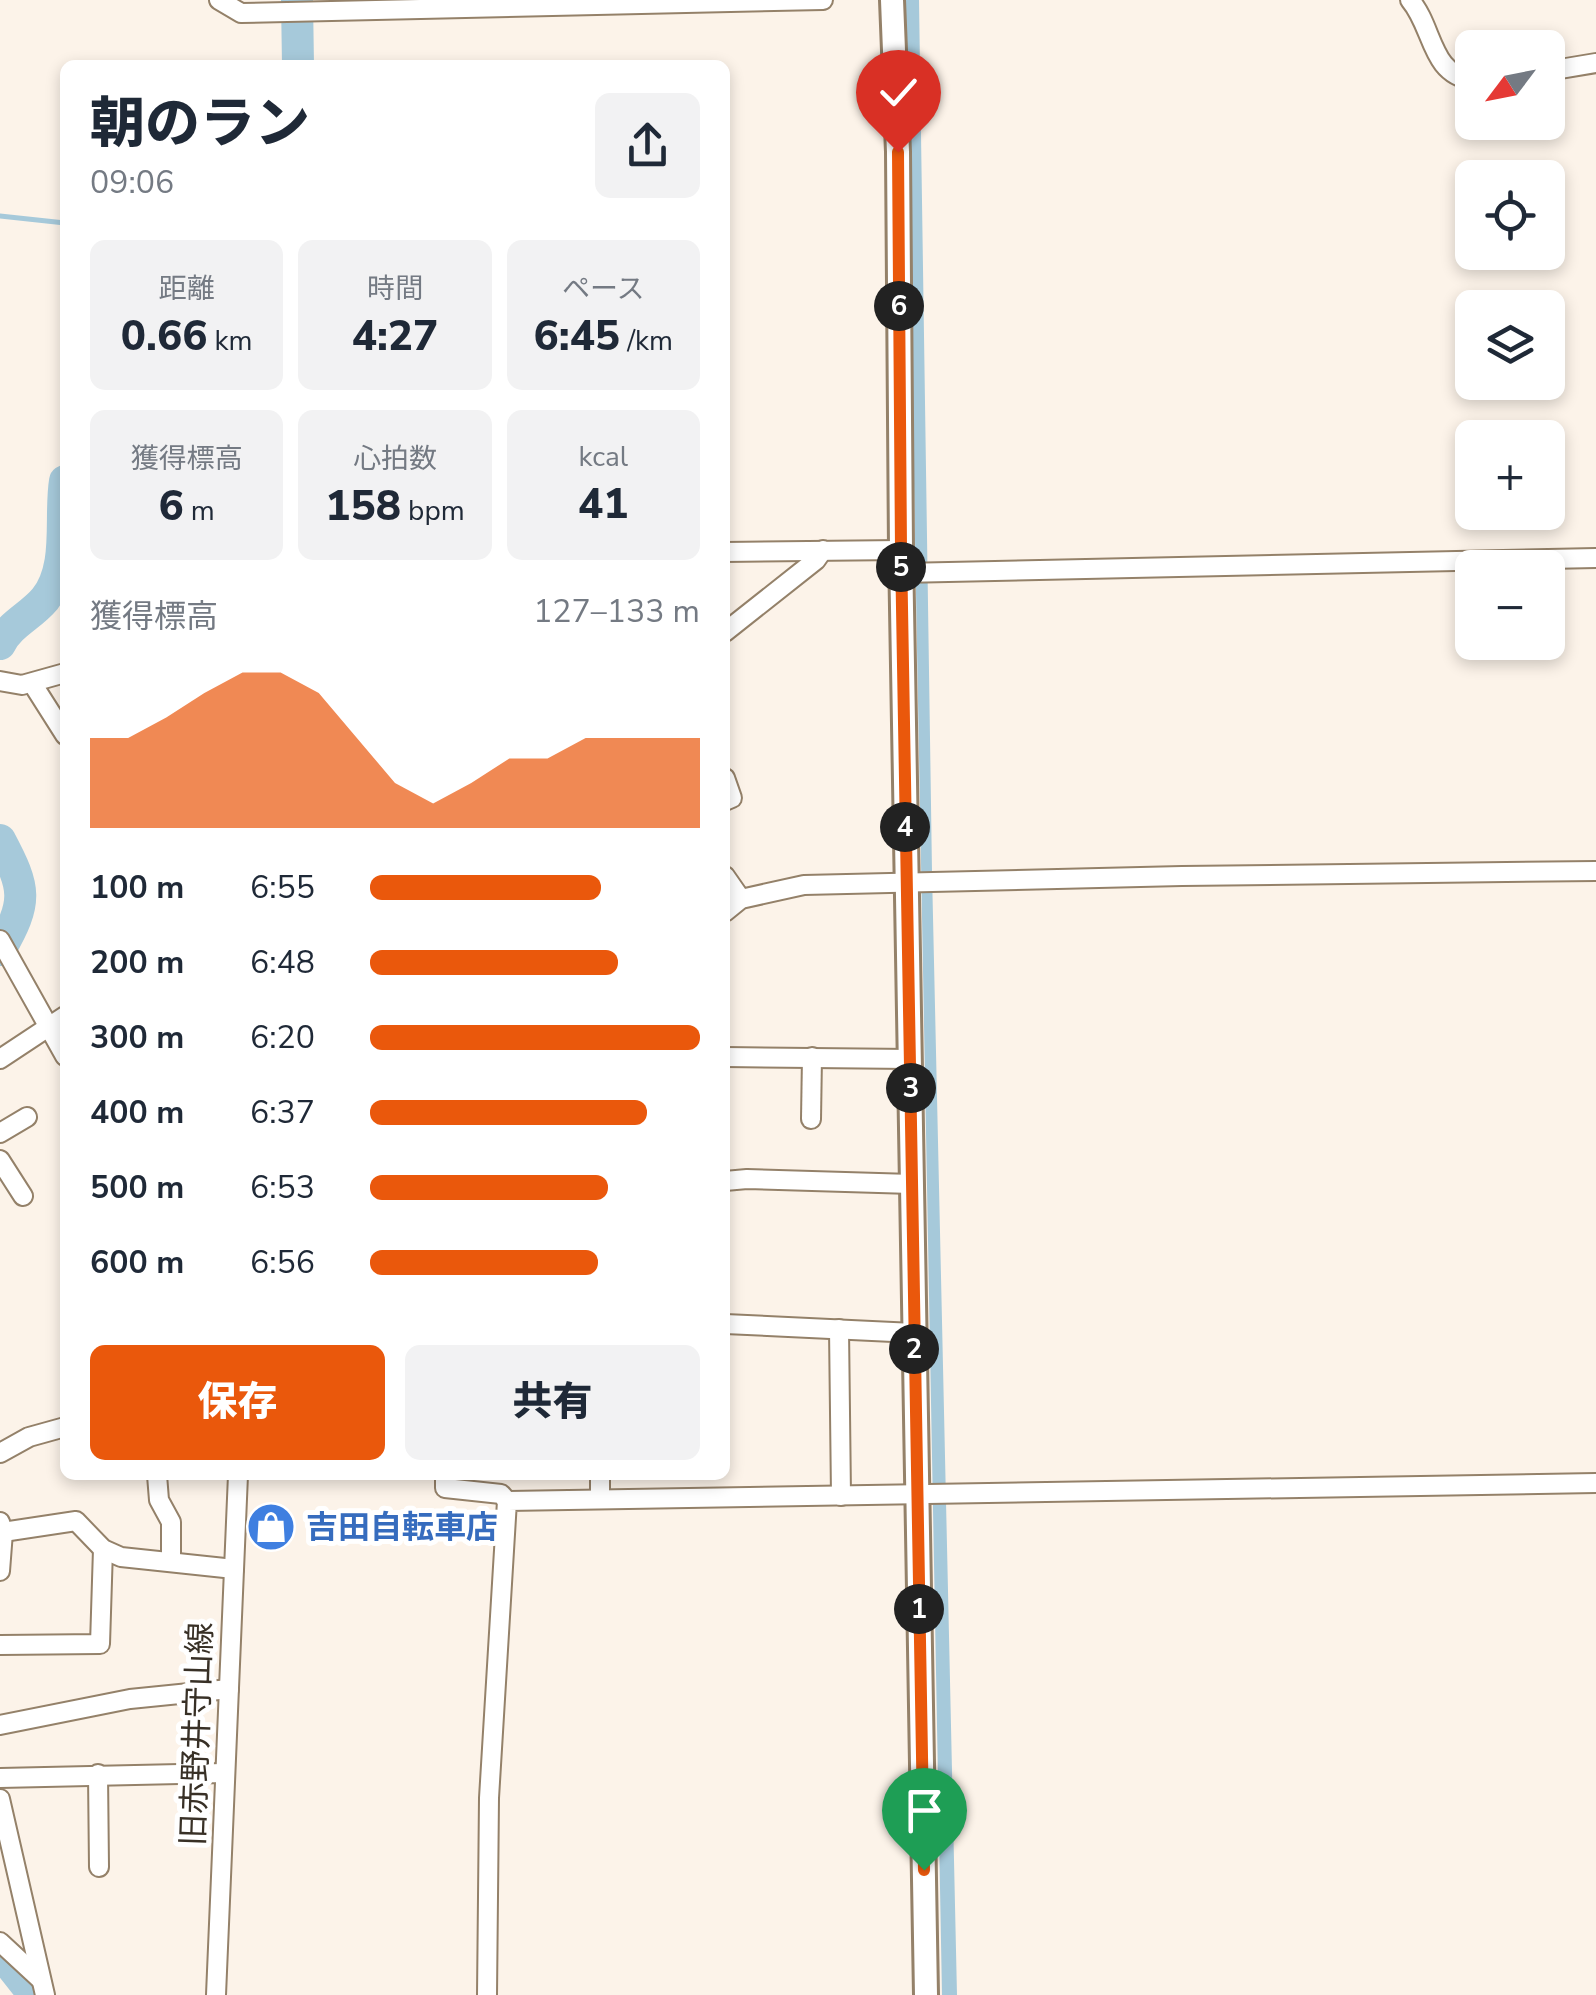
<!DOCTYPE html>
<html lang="ja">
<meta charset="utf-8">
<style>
body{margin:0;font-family:"Nunito Sans","Noto Sans JP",sans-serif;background:#f2f2f3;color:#1f2937;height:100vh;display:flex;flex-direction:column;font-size:38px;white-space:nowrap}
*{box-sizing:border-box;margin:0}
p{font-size:32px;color:#747a83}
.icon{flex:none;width:55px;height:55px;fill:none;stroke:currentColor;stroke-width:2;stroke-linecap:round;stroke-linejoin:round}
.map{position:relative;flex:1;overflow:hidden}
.drawer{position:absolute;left:60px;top:60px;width:670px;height:1420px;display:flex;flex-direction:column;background:#fff;border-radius:15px;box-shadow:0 5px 15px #0003}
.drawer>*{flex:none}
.needle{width:65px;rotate:238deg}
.fabs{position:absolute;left:1455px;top:30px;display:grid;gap:20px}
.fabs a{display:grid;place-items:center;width:110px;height:110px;border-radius:15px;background:#fff;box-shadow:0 5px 15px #0003;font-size:50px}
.pin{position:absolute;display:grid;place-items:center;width:85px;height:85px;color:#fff;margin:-102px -42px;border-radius:50% 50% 50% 0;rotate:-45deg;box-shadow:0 0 10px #0007}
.pin .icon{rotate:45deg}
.km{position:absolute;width:50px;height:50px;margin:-25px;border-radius:50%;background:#222;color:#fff;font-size:28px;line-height:50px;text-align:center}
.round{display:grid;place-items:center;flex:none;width:105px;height:105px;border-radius:15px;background:#f2f2f3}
.summary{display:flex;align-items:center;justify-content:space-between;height:170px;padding:0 30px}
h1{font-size:55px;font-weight:800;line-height:75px}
.figures{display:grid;grid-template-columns:repeat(3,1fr);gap:15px;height:170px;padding:10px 30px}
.figures div{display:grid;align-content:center;border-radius:15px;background:#f2f2f3;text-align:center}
.figures b{font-size:42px;font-weight:800}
.figures small{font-size:28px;font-weight:400}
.figures p{font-size:28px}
.chart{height:280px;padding:20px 30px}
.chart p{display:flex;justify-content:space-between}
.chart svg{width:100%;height:180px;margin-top:10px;fill:#ea580c;opacity:.7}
.primary-button{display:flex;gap:20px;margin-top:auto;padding:20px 30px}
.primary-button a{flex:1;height:115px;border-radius:15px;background:#ea580c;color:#fff;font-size:40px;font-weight:800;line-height:115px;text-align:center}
.primary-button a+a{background:#f2f2f3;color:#1f2937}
ul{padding:0 30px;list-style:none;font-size:32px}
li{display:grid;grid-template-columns:160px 120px 1fr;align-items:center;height:75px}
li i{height:25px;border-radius:12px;background:#ea580c}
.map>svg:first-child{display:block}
</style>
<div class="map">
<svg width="1596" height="1995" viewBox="0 0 1596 1995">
<rect width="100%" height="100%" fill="#fcf3e9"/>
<polygon fill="#a6c9da" points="905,0 919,0 932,872 957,1995 942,1995"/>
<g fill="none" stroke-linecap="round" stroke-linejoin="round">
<polyline stroke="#a6c9da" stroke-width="5" points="0,216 65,223"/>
<g stroke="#a6c9da" stroke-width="32">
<polyline points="297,0 298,65"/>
<path d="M0,644c10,-20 31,-28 45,-45 26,-33 14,-81 20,-118"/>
<path d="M0,840c26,49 28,61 0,110"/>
<polyline points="0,1952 34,1995"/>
</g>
<g stroke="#948169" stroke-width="22">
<g id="minor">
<polyline points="219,0 241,13 823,0"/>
<path d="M1410,0c24,28 20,74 62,80"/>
<polyline points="1548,71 1596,63"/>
<polyline points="725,552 901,550"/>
<polyline points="902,573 1596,558"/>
<polyline points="725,632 816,560 823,550"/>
<polyline points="0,681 22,685 65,673"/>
<polyline points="32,683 65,735"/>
<polyline points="725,778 732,798 725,801"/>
<polyline points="725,876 741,899"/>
<polyline points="725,912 741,899 804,885 1182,876 1596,871"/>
<polyline points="0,940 65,1056"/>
<polyline points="725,1057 911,1059"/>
<polyline points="0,1059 65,1016"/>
<polyline points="811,1119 812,1057"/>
<polyline points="0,1133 27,1117"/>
<polyline points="0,1160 23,1196"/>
<polyline points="725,1181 747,1179 912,1184"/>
<polyline points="725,1324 914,1333"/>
<polyline points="839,1329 841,1496"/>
<polyline points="0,1453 29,1437 65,1427"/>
<polyline points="157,1475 159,1500 171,1522 171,1562"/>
<polyline points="445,1475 445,1488 501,1494 507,1501"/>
<polyline points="600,1499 600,1475"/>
<polyline points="3,1532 76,1521 103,1549 121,1557 234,1569"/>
<polyline points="0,1571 3,1532 0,1522"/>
<polyline points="0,1645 100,1644 103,1549"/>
<polyline points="0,1725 130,1699 229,1689"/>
<polyline points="98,1774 99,1867"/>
<polyline points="0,1778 225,1773"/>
<polyline points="0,1799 45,1995"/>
<polyline points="0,1942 41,1980"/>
<polyline points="216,1995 238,1475"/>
<polyline points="487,1995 489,1798 507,1501 1596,1483"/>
</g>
</g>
<g stroke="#948169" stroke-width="28">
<polyline id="major" points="892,0 898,152 901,550 926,1995"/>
</g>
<use href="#minor" stroke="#fff" stroke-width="18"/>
<use href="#major" stroke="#fff" stroke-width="22"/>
</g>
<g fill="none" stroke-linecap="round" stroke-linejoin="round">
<g stroke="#fff" stroke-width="20">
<polyline id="route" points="898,152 901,550 924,1870"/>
</g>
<use href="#route" stroke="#ea580c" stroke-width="12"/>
</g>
<defs>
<g id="shop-disc" transform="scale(2.5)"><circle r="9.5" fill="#3f7fe0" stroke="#fff"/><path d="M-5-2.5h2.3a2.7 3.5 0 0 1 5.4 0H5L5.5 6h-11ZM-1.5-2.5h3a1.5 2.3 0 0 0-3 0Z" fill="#fff"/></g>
</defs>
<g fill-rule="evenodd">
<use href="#shop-disc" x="271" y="1527"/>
</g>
<g text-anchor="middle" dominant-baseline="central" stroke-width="10" stroke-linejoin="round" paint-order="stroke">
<g font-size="32" font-weight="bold" fill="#366cbe" stroke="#fff" text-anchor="start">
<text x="306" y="1527">吉田自転車店</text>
</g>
<g font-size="32" fill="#383026" stroke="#fff">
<text transform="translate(197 1734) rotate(-88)">旧赤野井守山線</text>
</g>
</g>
</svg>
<div class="fabs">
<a><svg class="needle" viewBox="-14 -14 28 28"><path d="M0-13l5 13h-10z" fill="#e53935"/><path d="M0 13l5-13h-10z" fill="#747a83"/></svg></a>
<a><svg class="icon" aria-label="locate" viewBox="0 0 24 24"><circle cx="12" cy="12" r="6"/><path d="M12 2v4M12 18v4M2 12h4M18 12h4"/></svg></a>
<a><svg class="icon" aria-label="layers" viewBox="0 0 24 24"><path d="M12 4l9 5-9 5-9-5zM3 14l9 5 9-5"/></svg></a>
<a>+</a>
<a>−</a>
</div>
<div class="pin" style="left:924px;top:1870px;background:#1e9e55"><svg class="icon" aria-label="arrive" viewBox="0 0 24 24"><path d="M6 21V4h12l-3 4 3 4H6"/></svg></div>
<div class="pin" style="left:898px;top:152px;background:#d93025"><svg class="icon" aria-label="check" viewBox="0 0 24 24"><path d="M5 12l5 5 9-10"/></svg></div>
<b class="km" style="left:919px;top:1609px">1</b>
<b class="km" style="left:914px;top:1349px">2</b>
<b class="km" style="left:911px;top:1088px">3</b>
<b class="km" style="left:905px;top:827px">4</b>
<b class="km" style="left:901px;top:567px">5</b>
<b class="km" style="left:899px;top:306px">6</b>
<section class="drawer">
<div class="summary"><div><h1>朝のラン</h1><p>09:06</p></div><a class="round"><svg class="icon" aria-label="share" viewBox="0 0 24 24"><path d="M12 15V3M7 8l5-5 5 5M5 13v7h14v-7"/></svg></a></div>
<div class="figures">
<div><p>距離</p><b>0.66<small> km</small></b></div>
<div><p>時間</p><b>4:27</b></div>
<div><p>ペース</p><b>6:45<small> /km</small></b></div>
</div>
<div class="figures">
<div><p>獲得標高</p><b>6<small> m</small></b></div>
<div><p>心拍数</p><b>158<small> bpm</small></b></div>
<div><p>kcal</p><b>41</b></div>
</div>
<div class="chart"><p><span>獲得標高</span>127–133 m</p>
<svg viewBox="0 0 160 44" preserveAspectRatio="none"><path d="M0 44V22L10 22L20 17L30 11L40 6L50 6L60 11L70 22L80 33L90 38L100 33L110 27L120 27L130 22L140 22L150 22L160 22V44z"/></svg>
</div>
<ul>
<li><b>100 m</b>6:55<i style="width:70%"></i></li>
<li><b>200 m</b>6:48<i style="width:75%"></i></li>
<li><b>300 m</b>6:20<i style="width:100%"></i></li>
<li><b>400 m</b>6:37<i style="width:84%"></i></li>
<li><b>500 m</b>6:53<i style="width:72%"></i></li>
<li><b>600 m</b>6:56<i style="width:69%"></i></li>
</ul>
<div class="primary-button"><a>保存</a><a>共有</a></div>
</section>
</div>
